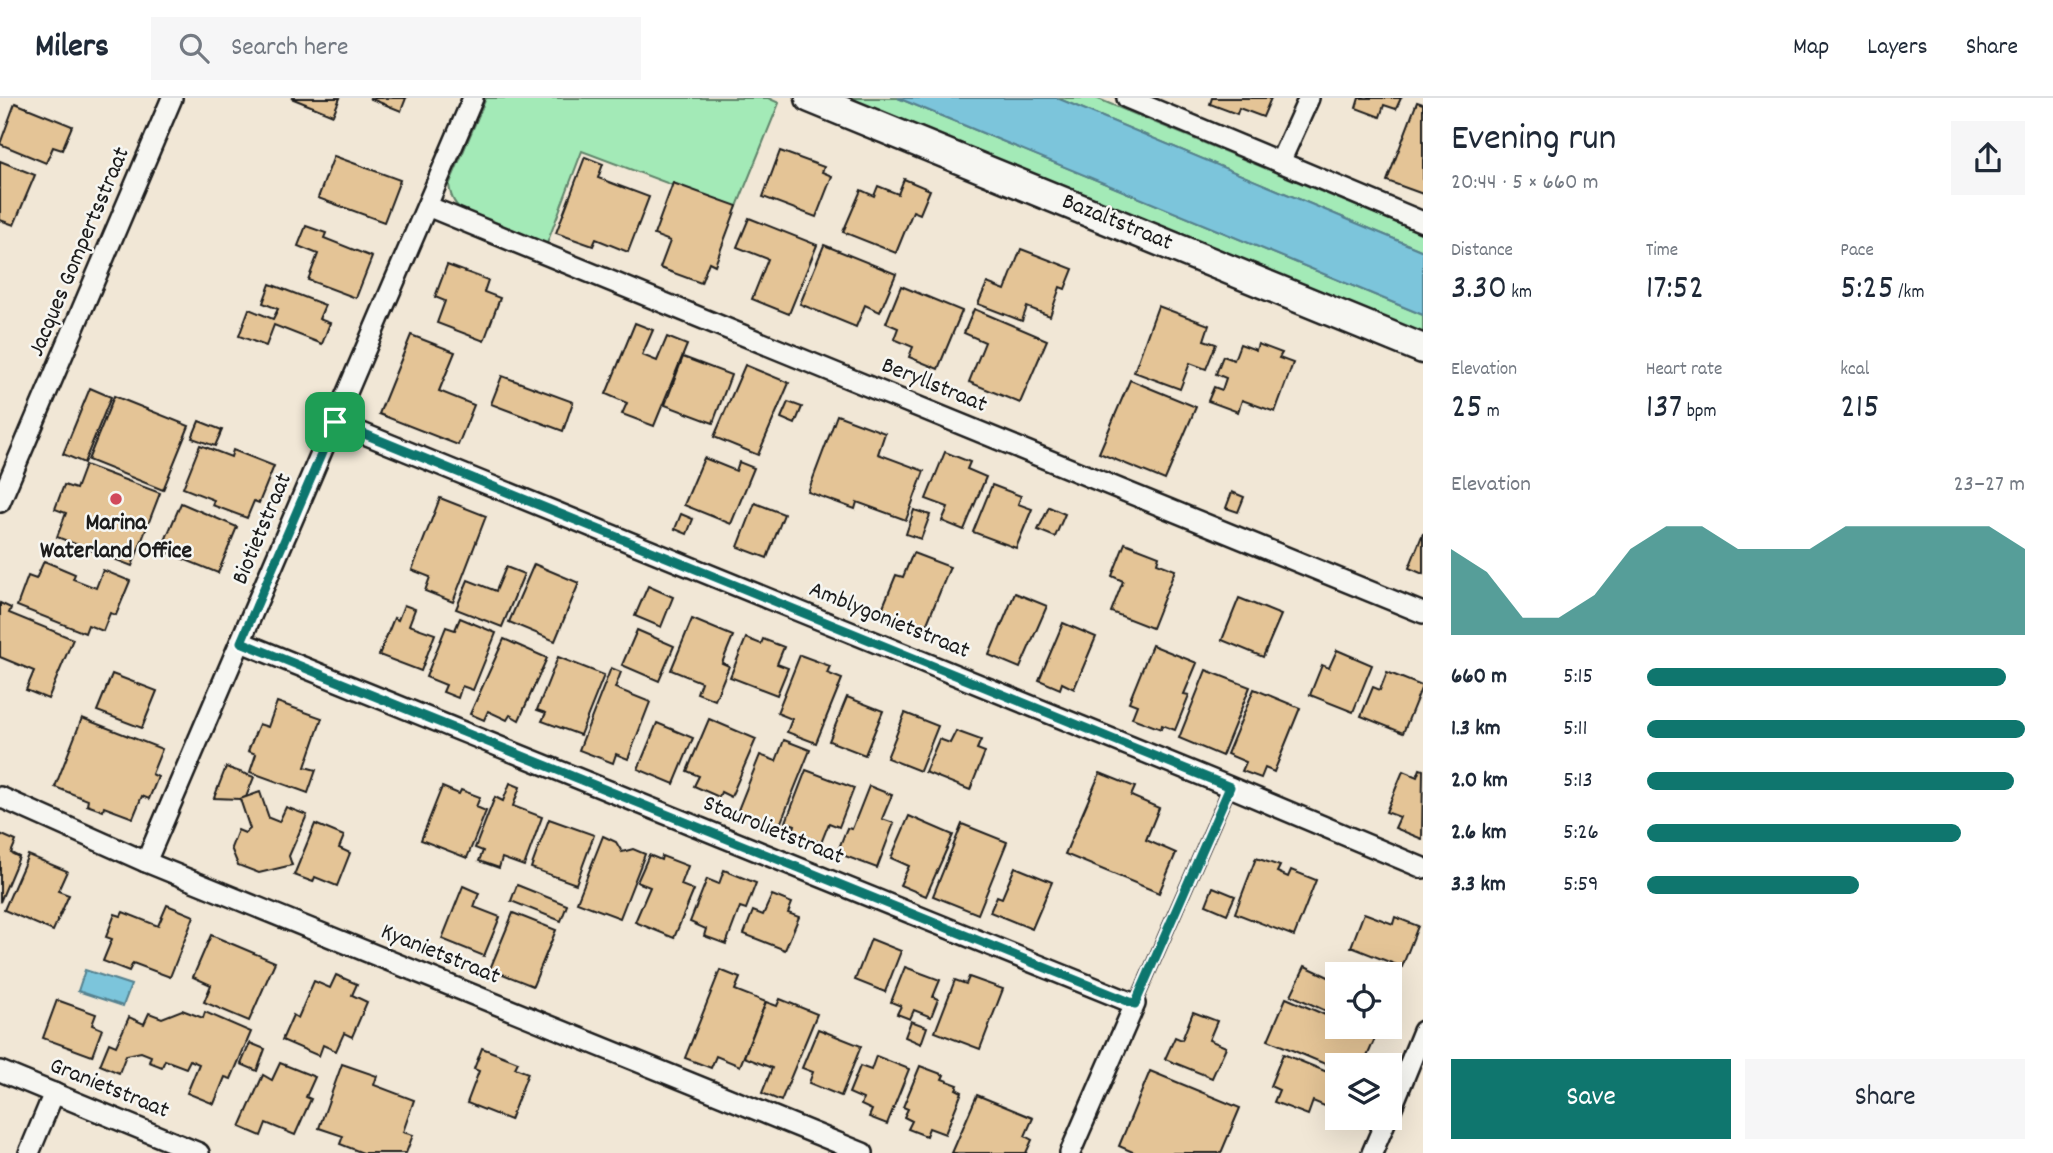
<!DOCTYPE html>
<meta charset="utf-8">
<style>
body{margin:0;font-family:Dekko,sans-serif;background:#f6f6f7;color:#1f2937;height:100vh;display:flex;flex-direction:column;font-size:26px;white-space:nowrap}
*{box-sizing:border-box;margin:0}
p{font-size:23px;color:#747a83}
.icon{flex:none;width:38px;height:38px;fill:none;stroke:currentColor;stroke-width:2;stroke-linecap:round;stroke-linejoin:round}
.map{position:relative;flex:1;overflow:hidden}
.drawer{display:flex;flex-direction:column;background:#fff;width:630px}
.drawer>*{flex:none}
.buttons{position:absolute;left:1325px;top:864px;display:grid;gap:14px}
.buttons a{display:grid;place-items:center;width:77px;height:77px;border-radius:0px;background:#fff;box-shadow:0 7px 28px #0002;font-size:35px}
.pin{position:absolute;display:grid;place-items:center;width:60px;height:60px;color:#fff;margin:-30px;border-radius:14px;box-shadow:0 4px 10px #0006}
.round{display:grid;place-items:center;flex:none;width:74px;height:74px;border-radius:0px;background:#f6f6f7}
.overview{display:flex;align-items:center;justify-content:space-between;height:119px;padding:0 28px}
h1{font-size:38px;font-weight:600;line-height:52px}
.stats{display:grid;grid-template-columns:repeat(3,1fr);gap:10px;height:119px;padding:7px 28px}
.stats div{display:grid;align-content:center}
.stats b{font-size:35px;font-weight:600}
.stats small{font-size:19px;font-weight:400}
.stats p{font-size:19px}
.chart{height:196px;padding:14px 28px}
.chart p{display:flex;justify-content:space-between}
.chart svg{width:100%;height:126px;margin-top:7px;fill:#0f766e;opacity:.7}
.cta{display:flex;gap:14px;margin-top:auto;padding:14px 28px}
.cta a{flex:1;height:80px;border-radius:0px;background:#0f766e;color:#fff;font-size:28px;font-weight:600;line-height:80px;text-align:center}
.cta a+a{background:#f6f6f7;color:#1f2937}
ul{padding:0 28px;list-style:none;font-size:23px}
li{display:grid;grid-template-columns:112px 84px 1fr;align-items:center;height:52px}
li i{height:18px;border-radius:9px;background:#0f766e}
header{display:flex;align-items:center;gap:42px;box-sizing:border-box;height:98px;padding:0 35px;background:#fff;border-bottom:2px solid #e0e1e3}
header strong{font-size:33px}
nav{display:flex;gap:38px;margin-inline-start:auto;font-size:24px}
.search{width:490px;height:63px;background:#f6f6f7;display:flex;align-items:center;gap:18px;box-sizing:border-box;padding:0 24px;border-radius:0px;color:#747a83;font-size:26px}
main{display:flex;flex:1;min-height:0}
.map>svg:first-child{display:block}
</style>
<header>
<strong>Milers</strong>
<div class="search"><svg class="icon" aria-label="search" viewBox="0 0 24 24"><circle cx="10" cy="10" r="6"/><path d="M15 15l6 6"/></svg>Search here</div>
<nav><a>Map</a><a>Layers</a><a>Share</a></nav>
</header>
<main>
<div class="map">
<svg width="1423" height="1055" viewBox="0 0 1423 1055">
<rect width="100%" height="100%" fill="#f1e7d6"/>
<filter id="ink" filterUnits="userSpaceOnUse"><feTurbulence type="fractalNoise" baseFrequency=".0143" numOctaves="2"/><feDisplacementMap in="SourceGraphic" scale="14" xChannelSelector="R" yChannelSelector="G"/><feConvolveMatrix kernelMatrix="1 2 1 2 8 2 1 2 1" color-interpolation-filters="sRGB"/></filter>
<g filter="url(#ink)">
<g fill="#a3eab7" stroke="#60836a" stroke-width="2">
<path d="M486,0h282l11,5 -43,106 -154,-58 -36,95 -80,-32c-11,-9 -15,-15 -17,-29z"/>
<polygon points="845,0 898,0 1423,217 1423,237"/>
<polygon points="1057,0 1096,0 1423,136 1423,153"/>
</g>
<g fill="#7bc5db" stroke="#55818f" stroke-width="2">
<polygon points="898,0 1057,0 1423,153 1423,217"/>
<polygon points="85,872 131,887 123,908 78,893"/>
</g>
<g fill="#e4c496" stroke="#1c1c1c" stroke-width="2">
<polygon points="291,0 340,0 333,17"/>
<polygon points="369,0 406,0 401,13"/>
<polygon points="1212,0 1271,0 1263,19 1239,10 1237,16 1210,6"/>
<polygon points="1359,0 1401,0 1396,11 1384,7 1380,19 1356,10"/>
<polygon points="1417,4 1423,6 1423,96 1387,83"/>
<polygon points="15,5 72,28 62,52 53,49 46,65 0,46"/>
<polygon points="780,53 824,69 822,74 832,78 816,119 763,99"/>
<polygon points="334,58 400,82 384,124 318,100"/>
<polygon points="585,59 603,66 598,80 649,99 628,154 596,141 593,148 556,135"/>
<polygon points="0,63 35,77 14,127 0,122"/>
<polygon points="904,81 930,92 920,116 913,113 896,155 843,134 861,92 874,98 878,88 898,96"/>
<polygon points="673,85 737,108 715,167 709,164 701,185 660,170 670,143 654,137"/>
<polygon points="749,120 817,147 789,216 752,201 768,161 737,149"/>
<polygon points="306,128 326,135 324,140 372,159 356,200 308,182 318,156 298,148"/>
<polygon points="824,147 896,176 880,214 865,207 856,229 800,206"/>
<polygon points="1021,151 1073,171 1065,191 1060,189 1050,218 1027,209 1022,223 978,206 987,185 1005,192"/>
<polygon points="447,167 488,182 484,194 500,200 484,243 437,225 445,203 435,199"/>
<polygon points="270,186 325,207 319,221 330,225 322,246 274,227 266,248 239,238 249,211 273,221 278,211 263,205"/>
<polygon points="901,188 962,213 938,271 909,259 913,249 894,241 898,230 886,225"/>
<polygon points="1158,208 1209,227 1204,242 1216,246 1206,271 1190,265 1180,291 1134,274"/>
<polygon points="974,211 1047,242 1020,305 969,284 985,244 964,235"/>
<polygon points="635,225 653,232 642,257 657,263 667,239 687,247 654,328 622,316 627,305 606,296"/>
<polygon points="411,237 455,254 439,293 474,307 458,347 379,316"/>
<polygon points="1240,246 1256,252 1258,246 1282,255 1279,260 1293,265 1275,314 1242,302 1238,314 1208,303 1214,289 1222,292 1226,280 1216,276 1223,258 1234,262"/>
<polygon points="683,259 731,277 713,325 665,307"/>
<polygon points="745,267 789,285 758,357 714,339"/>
<polygon points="502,278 573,304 563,333 491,306"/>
<polygon points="1130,282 1196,309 1165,382 1099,355"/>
<polygon points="90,290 111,299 84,365 63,356"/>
<polygon points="114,298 189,328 163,392 88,362"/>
<polygon points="788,304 802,309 795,326 781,320"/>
<polygon points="837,317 885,335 878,356 924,373 906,422 857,404 855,411 808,394"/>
<polygon points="199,323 222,332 215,348 192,340"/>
<polygon points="200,347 231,359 233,352 274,368 259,405 254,403 247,420 212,407 214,402 183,390"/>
<polygon points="945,354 970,364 967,371 986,379 964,432 942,423 948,409 926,401"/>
<polygon points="704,360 736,373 739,364 754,370 731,426 684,407"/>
<polygon points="85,367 160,395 132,468 57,439 66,415 55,411 64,387 76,391"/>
<polygon points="992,387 1021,398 1018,406 1032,411 1016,450 973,434"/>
<polygon points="1232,394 1244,399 1238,414 1226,410"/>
<polygon points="440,400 486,418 453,504 425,493 430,479 412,472"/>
<polygon points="181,405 237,429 218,475 161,452"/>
<polygon points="755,405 784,416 767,460 738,449"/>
<polygon points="1049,409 1065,416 1055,439 1038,432"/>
<polygon points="914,412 930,417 921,441 906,436"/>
<polygon points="681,416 693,421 687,436 675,431"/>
<polygon points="1423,435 1423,476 1409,470"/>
<polygon points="1125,445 1159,458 1157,465 1175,472 1152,530 1111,514 1123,483 1112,478"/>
<polygon points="913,455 950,469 924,533 880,516 896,477 903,479"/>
<polygon points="44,463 75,476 73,481 96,490 103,472 130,483 116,517 110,515 103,533 88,527 85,535 17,508 28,478 36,481"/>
<polygon points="534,466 579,485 555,543 509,524"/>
<polygon points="506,469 524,476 502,529 456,511 468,482 496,493"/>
<polygon points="648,488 673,499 661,529 635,518"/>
<polygon points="1015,495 1047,508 1020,570 989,557"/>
<polygon points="1239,500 1281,517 1263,559 1222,542"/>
<polygon points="0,505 11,510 9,515 73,541 48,601 26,592 34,573 0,559"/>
<polygon points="404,507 415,511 409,527 435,536 421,573 379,557 394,520 398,522"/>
<polygon points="460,520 496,535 473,592 462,588 458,600 443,594 446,587 426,579 446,529 455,532"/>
<polygon points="692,521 733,538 722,565 729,568 715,602 697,595 701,584 671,572"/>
<polygon points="1063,525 1096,539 1074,591 1062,585 1060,591 1039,582"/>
<polygon points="637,532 674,548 659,583 622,567"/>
<polygon points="746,540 761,546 763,541 784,549 777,566 788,570 777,597 730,579"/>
<polygon points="504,541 547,560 519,622 510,617 507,622 488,613 484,622 470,616"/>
<polygon points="1152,547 1197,565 1184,596 1189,597 1175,632 1162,627 1161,631 1132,620 1137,607 1129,604"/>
<polygon points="1337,552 1372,567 1353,614 1310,597 1322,567 1329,570"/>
<polygon points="800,557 830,568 827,575 842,581 816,645 787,634 792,621 777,615"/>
<polygon points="558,559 604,577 580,637 542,623 546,615 537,612"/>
<polygon points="611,570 621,574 615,590 650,604 628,661 616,656 613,665 579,652"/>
<polygon points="1206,572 1250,589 1222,658 1179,640"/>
<polygon points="1387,574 1422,588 1403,635 1361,618 1373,589 1380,592"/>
<polygon points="112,576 157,593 142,630 97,613"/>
<polygon points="1254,591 1300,610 1274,674 1265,670 1261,680 1242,673 1246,664 1227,656"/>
<polygon points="847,599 883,613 865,657 829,643"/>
<polygon points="277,604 322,620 305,669 316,672 308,695 250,674 256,656 248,653 259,626 268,629"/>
<polygon points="905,615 938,628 920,673 887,660"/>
<polygon points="82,620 162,651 152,676 158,679 149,701 142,698 133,720 104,709 103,713 87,707 88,702 55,689"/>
<polygon points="709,621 756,641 731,699 721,694 719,699 694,688 699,678 687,673"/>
<polygon points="657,625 693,640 674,686 638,671"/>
<polygon points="956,633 981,642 977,651 985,654 970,692 925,674 939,641 950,645"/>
<polygon points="784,642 810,652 779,729 738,712 760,657 776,663"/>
<polygon points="226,669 254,679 246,699 240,701 214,700"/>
<polygon points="1420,671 1423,672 1422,741 1395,730 1400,719 1386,714 1403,673 1417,679"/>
<polygon points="806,672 854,690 839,729 829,725 821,745 793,734 795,727 786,724"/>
<polygon points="1100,675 1135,689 1131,698 1159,710 1146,742 1176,755 1159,795 1065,756"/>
<polygon points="510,685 520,689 513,708 542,719 524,768 502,760 499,770 479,763 483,753 475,750 495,699 503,703"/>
<polygon points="869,688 892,697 882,721 894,725 877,770 837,755 847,730 852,731"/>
<polygon points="442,689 459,696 461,692 480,699 476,709 486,713 467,760 421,742"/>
<polygon points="260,694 269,720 279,724 286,709 307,717 289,758 292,767 259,775 238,767 231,750 238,732 245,735 250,731 240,701"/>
<polygon points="909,718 953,737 926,798 900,787 909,768 891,760"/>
<polygon points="549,721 594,737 576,786 531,770"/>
<polygon points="315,726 344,738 339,750 350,755 337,788 315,779 313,784 294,777"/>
<polygon points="962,726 1007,744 978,816 933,798"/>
<polygon points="0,736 16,743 11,755 19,759 0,804"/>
<polygon points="603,738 616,744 622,754 633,751 645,756 620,820 577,804"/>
<polygon points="28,757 67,773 58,793 69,797 53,833 4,812"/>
<polygon points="649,757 661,762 662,758 688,768 681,787 694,792 674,840 635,824 650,789 637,784"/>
<polygon points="1256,760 1280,768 1277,774 1288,779 1291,772 1316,782 1294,838 1235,815"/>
<polygon points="1015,769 1052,784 1032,831 990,814 997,798 1002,800"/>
<polygon points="724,772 756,785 746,811 740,809 726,846 704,838 706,831 690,824 707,781 719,786"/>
<polygon points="517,787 567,807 561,823 511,803"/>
<polygon points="463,788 479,795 474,809 500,819 484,858 442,841"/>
<polygon points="1213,789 1235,798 1227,816 1206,807"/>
<polygon points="772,797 792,805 788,815 799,819 785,852 744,836 753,813 763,817"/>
<polygon points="167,807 194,818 170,879 133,865 129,873 103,863 112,841 106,839 115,816 121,818 123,814 158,828"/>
<polygon points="513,815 556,832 533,888 490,871"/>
<polygon points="1364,815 1393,826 1395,819 1418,828 1402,869 1351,849"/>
<polygon points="211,837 275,864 249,923 204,904 211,887 193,879"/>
<polygon points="871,841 901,853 885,894 855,882"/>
<polygon points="1305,868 1337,883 1337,918 1291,897"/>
<polygon points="905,869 940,882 933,899 938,901 931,919 914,912 910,921 897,916 901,908 891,904"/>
<polygon points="720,872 740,880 735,892 766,904 740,968 716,958 711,970 685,960"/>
<polygon points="336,877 357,886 352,897 367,904 352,939 344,935 336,953 323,947 319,958 282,942 293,917 298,920 314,883 330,890"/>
<polygon points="969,879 1003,891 980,951 935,934 955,882 966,886"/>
<polygon points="1286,900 1337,922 1337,929 1355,929 1376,938 1363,968 1337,968 1337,971 1268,942"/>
<polygon points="780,901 817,916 781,1003 762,995 772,970 744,959 766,904 777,908"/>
<polygon points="57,902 96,916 92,927 102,931 92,958 43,940"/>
<polygon points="182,912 203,920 205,914 251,934 231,981 225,979 214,1006 187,995 199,966 190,962 186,970 165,962 162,969 149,964 151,958 141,954 126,957 119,975 100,967 109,945 116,948 129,919 144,926 149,915 162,920"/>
<polygon points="1193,914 1217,923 1209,942 1226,949 1212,980 1165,961 1175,939 1182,942"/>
<polygon points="911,923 927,929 921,946 905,939"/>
<polygon points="818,931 861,948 841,998 809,985 813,974 802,970"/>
<polygon points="250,945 265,951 257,973 241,966"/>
<polygon points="482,950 518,964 515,970 528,975 510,1022 467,1005 479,973 474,971"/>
<polygon points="1283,956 1337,978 1337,1004 1334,1012 1313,1003 1308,1017 1274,1004 1279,992 1270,988"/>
<polygon points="876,958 909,971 887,1026 869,1019 872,1012 861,1007 863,1001 849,995 860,968 871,972"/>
<polygon points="280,965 315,979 306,999 311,1001 295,1037 266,1025 261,1038 240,1029 263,977 272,982"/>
<polygon points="342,966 377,978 374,987 414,1002 403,1034 413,1037 406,1055 363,1055 340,1046 343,1038 319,1030"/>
<polygon points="920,968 944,977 942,981 958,987 956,991 962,994 945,1036 929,1030 926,1038 908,1031 912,1023 904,1019 908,1011 903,1009"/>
<polygon points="1150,973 1240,1010 1221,1055 1135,1055 1119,1048"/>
<polygon points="977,997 1033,1020 1025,1038 1032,1042 1026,1055 952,1055"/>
</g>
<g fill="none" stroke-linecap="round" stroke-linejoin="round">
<g stroke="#1c1c1c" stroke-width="15">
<polyline id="lane" points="1135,906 1230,689"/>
</g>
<g stroke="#1c1c1c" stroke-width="24">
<g id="street">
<polyline points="1127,0 1423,124"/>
<polyline points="1280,64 1309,0"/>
<polyline points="427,108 1423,515"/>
<polyline points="335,324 1230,689 1423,770"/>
<polyline points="0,404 172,0"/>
<polyline points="241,544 1135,906 1070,1055"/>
<polyline points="0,699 146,764 863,1055"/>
<polyline points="146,764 473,0"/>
<polyline points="0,973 199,1055"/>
<polyline points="1390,1014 1423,933"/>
<polyline points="29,1055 54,995"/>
<polyline points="1372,1055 1387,1020"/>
</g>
</g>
<g stroke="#1c1c1c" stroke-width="33">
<polyline id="secondary" points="810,0 1423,251"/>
</g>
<use href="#lane" stroke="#f6f6f2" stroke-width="10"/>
<use href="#street" stroke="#f6f6f2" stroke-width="19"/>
<use href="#secondary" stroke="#f6f6f2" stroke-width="28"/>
</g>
</g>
<g fill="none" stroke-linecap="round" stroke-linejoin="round" filter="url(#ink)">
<g stroke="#fff" stroke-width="14">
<polygon id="route" points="335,324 1230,689 1135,906 241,544"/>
</g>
<use href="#route" stroke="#0f766e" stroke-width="9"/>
</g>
<circle fill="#d1495b" stroke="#f6f6f2" stroke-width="2.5" cx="116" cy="401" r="7"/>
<g text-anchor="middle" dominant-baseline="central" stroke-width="5" stroke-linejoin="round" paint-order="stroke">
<g font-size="24" fill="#1c1c1c" stroke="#f6f6f2">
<text transform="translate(1117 125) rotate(22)">Bazaltstraat</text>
<text transform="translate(80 154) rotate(-67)">Jacques Gompertsstraat</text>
<text transform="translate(934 288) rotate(22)">Beryllstraat</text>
<text transform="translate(263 431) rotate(-67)">Biotietstraat</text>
<text transform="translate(889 523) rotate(22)">Amblygonietstraat</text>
<text transform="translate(773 733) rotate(22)">Staurolietstraat</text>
<text transform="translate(440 857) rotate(22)">Kyanietstraat</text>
<text transform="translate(109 991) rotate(22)">Granietstraat</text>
</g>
<g font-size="24" font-weight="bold" fill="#1c1c1c" stroke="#f6f6f2">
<text x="116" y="426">Marina<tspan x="116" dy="28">Waterland Office</tspan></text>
</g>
</g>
</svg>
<div class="buttons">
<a><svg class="icon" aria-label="locate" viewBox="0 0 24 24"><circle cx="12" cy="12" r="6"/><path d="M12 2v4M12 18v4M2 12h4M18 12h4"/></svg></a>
<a><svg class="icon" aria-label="layers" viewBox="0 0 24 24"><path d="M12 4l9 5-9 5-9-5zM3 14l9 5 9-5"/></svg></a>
</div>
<div class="pin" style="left:335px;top:324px;background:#1e9e55"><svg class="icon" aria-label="arrive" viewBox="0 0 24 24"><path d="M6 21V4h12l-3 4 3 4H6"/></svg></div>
</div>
<section class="drawer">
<div class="overview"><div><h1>Evening run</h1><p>20:44 · 5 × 660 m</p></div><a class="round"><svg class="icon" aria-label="share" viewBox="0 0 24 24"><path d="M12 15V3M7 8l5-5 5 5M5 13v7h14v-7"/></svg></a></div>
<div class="stats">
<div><p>Distance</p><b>3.30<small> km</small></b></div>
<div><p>Time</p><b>17:52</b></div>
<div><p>Pace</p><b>5:25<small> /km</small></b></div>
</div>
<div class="stats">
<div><p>Elevation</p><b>25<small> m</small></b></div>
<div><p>Heart rate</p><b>137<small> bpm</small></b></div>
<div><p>kcal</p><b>215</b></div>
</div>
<div class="chart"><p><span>Elevation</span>23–27 m</p>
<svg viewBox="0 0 160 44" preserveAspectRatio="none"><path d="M0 44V14L10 22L20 38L30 38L40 30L50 14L60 6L70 6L80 14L90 14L100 14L110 6L120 6L130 6L140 6L150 6L160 14V44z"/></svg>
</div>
<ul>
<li><b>660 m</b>5:15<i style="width:95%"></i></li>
<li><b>1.3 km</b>5:11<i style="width:100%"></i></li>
<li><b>2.0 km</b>5:13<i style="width:97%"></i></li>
<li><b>2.6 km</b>5:26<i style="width:83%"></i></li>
<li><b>3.3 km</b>5:59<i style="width:56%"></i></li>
</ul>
<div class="cta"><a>Save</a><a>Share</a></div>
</section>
</main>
